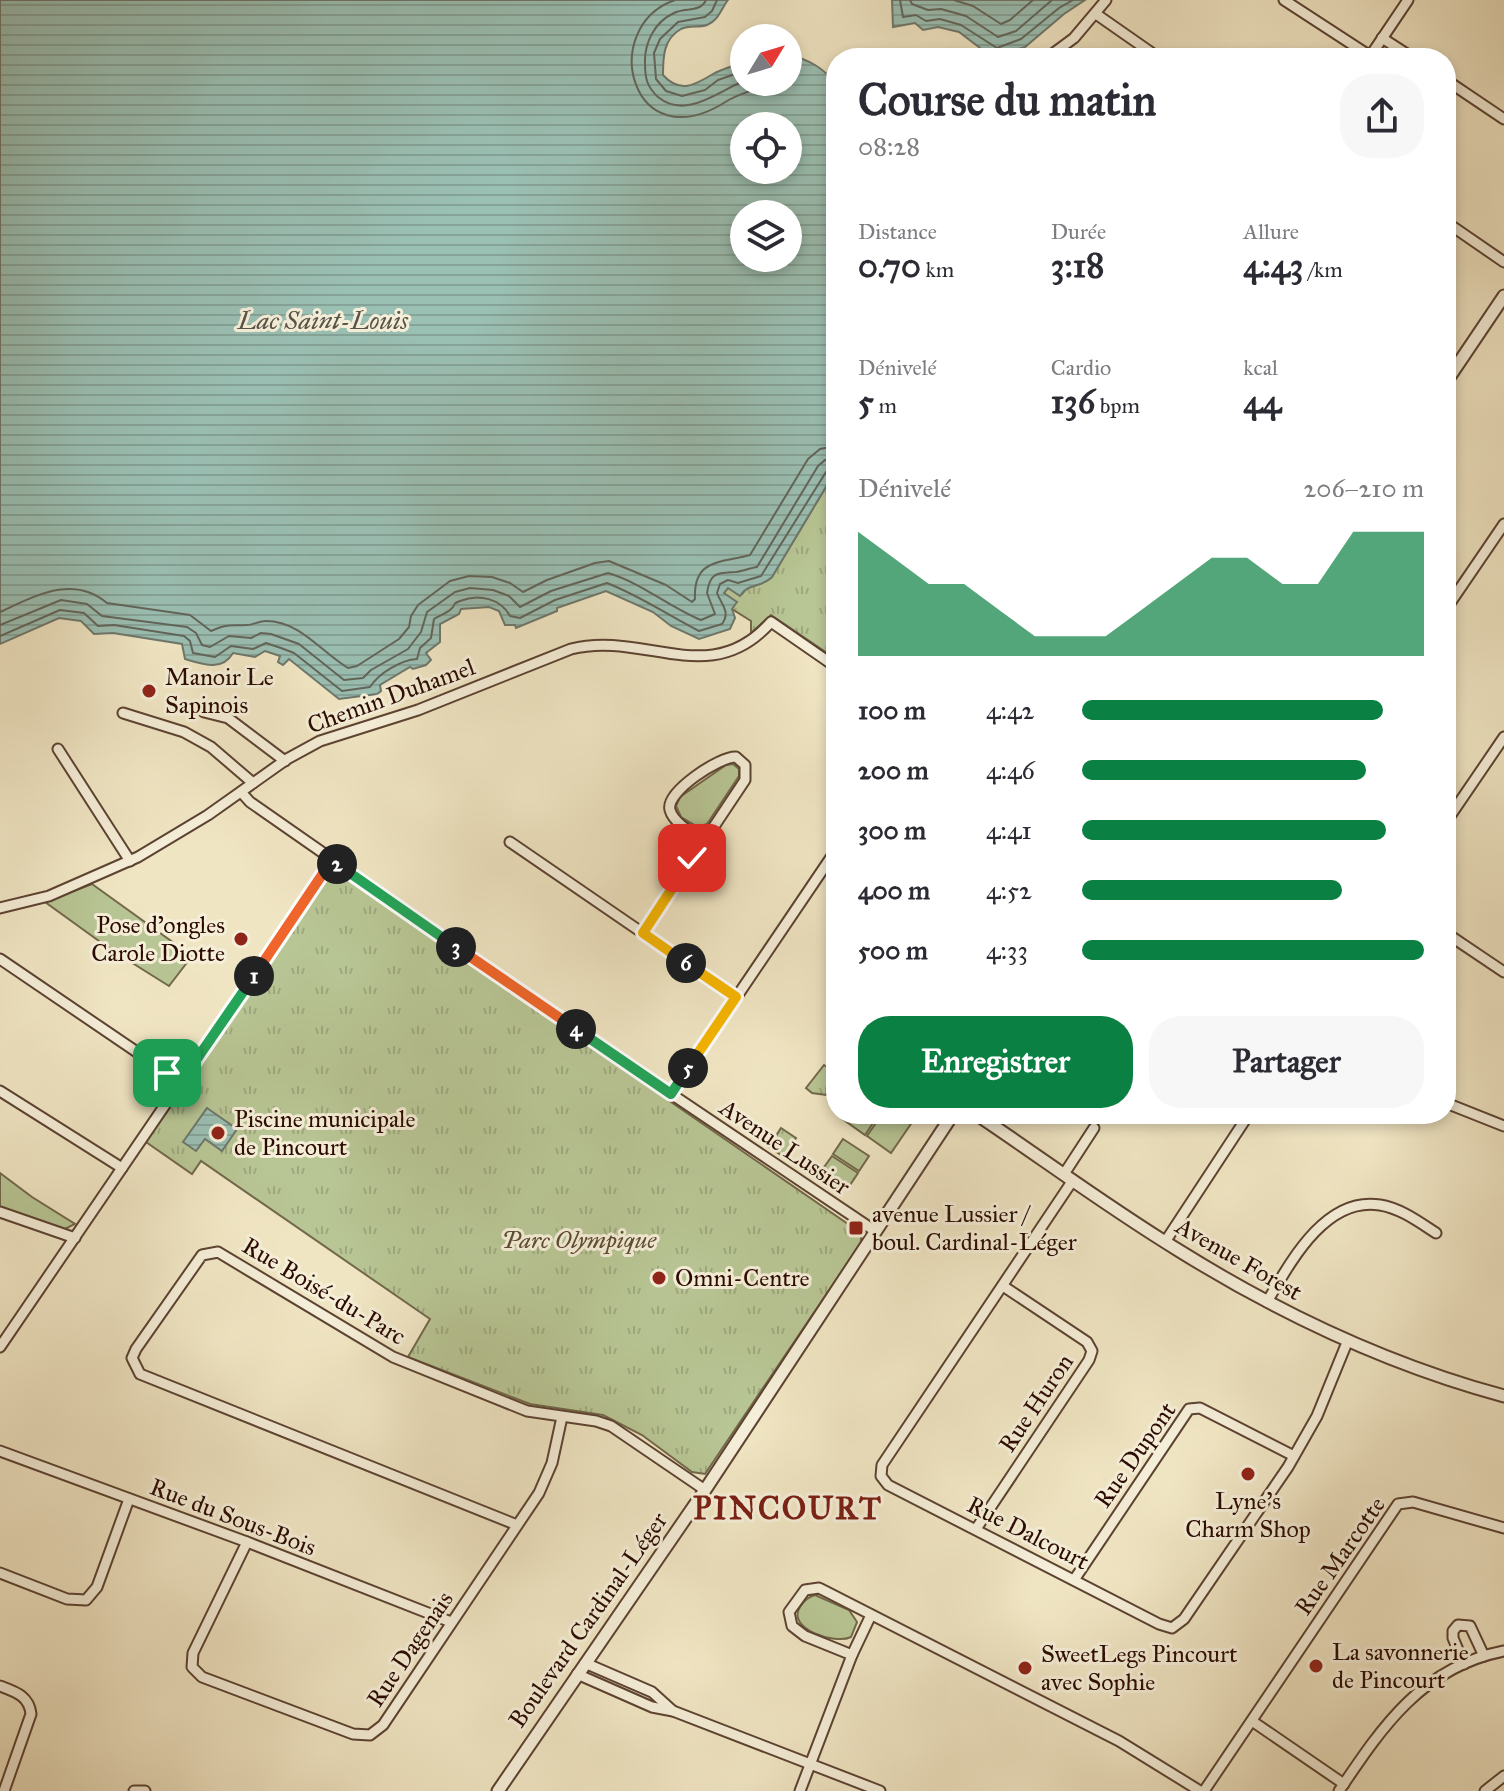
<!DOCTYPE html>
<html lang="fr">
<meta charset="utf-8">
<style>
body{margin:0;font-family:"IM FELL Great Primer",serif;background:#f7f7f7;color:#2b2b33;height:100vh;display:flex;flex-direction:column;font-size:30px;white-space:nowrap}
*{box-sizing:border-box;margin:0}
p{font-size:26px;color:#7c7c81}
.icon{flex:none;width:44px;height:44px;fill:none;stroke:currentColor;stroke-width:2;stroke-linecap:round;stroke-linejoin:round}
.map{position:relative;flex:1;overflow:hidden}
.side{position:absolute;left:826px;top:48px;width:630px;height:1076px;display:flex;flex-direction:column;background:#fff;border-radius:32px;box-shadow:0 4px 12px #0003}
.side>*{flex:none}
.needle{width:52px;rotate:52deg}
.buttons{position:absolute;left:730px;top:24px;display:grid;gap:16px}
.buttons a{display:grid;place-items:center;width:72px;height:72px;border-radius:50%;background:#fff;box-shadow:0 4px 12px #0003;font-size:40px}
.pin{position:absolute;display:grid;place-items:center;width:68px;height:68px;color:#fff;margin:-34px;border-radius:16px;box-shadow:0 4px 12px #0006}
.km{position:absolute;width:40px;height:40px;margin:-20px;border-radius:50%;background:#222;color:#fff;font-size:22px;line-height:40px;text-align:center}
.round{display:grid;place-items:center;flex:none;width:84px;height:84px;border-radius:32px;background:#f7f7f7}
.overview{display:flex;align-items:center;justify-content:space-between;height:136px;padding:0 32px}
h1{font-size:44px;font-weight:700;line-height:60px}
.metrics{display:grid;grid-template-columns:repeat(3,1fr);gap:12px;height:136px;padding:8px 32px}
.metrics div{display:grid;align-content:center}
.metrics b{font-size:34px;font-weight:700}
.metrics small{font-size:22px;font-weight:400}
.metrics p{font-size:22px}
.chart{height:224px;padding:16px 32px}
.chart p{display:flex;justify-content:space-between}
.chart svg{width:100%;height:144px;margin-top:8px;fill:#0b8043;opacity:.7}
.button{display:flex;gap:16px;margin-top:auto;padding:16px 32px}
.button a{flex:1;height:92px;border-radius:32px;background:#0b8043;color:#fff;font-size:32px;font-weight:700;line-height:92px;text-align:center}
.button a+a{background:#f7f7f7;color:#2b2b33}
ul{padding:0 32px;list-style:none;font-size:26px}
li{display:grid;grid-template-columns:128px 96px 1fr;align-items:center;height:60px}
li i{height:20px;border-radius:10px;background:#0b8043}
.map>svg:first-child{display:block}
</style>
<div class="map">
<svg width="1504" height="1791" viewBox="0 0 1504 1791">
<defs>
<pattern id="park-tufts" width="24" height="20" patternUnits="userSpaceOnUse" patternTransform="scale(2)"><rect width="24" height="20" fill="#b8c594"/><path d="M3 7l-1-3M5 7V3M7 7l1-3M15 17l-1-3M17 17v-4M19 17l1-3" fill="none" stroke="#9ea87e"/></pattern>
<pattern id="water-rules" width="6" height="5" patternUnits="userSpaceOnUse" patternTransform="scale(2)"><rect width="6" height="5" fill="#9abfb3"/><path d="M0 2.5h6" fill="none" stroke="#85a398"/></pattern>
</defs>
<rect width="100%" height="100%" fill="#f0e5c3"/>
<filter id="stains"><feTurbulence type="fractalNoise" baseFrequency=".0025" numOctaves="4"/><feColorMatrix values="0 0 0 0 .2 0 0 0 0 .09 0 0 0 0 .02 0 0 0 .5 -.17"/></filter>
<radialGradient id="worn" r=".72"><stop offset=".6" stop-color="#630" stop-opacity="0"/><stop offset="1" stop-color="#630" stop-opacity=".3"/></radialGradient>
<g fill="#b8c594" stroke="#72684a" stroke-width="2">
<polygon points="733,764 739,769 739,776 707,824 698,827 681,817 676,806 680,797 726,765"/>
<polygon points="92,884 192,956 169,986 110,949 45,902"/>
<polygon points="844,1114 879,1114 865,1135 841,1118"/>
<polygon points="882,1114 910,1114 915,1118 891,1153 867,1136"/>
<polygon points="843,1139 869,1156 859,1171 833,1154"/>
<polygon points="832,1156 858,1173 848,1188 822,1170"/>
<polygon points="0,1173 32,1197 75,1224 65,1229 0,1207"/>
<path d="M815,1595l34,15 8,12 -6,15c-16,8 -65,-8 -51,-30 4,-7 8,-10 15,-12z"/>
</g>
<g fill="url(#park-tufts)" stroke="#72684a" stroke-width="2">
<path d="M836,470v189l-65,-44 -20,18v-12l-19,-12 -8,-16 4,-5 14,6c6,-11 19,-6 30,-17z"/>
<polygon points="336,875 346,878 861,1233 861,1243 705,1474 692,1472 642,1435 603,1415 530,1404 408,1357 430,1319 201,1161 192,1174 146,1142 326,880"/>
<polygon points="824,1065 830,1069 835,1082 826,1095 812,1093 806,1088"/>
<polygon points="781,1128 796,1138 784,1157 769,1147"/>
</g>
<g fill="url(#water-rules)" stroke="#6e776b" stroke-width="2" fill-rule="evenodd">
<path d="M0,0h728c-7,9 -9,20 -21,25 -8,3 -18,0 -26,4 -18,10 -18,29 -18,46 17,19 32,10 50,-1 9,-5 21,-8 31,-12v20h44v-28c20,6 36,13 48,31v385l-64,107c-11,11 -24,6 -32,19l-12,-8 -4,5 13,9 -5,7 3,9 -5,11 -31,10 -28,-13 -18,-14 -47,-21 -49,17v3l-41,17 -1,-3h-10l-6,-14 -10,-4 -28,2 -2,5 -19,10v18l-14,11 5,7 -5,5 -13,4 -3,-2 -30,18 1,6 -4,3 -38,5 -50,-40 -6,6 -5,-3 2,-6 -15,-5 -10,6 -22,-4c-11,19 -31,11 -48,6l-3,-15 -69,-11 -19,1 -13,-13 -22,-3 -59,26zM788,126v44h-44v-44zM744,214h44v44h-44z"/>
<polygon points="892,0 1085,0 1064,14 1025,47 996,56 988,54 959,32 938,27 923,30 915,23 893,27"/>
<polygon points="207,1108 237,1129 222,1151 205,1139 196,1151 183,1142"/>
</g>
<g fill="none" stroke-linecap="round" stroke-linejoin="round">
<g stroke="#62655a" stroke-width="2">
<path d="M675,0c-78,27 -44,163 52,101 12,-8 27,-9 39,-19"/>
<path d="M706,0c-6,13 -21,7 -32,13 -20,9 -30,31 -29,51 0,14 2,23 13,33 28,23 60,-6 86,-16"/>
<polyline points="717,0 712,11 705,17 678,22 660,39 654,53 656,79 666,91 682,96 705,90 718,80 744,71"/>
<polyline points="900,0 903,17 916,15 926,21 940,19 961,25 997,48 1021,39 1059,8 1073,0"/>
<polyline points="910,0 912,4 928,10 941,9 966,16 998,37 1016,31 1052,0"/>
<polyline points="954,0 973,6 1001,24 1010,20 1033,0"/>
<path d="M0,612c35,-16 73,-38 107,-9l83,12 21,16c18,-8 18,-5 36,-6 6,0 12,-4 19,-4 34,0 55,31 82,47l9,-2 42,-27 10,-12 2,-11 7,-11 32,-24 19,-5 23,1 18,6 13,9 24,-12 48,-17 14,-2 57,24 26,17 3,-3c-2,-41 27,-36 55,-44l58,-96 12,-10 16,-3"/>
<path d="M0,625l61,-25 26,4 15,12 85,11 9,6 6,12 8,2 19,-11 22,2 10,-5 10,1 28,10 45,36 19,-2 8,-8 37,-21 13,-17 6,-20 28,-20 15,-4 23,2 16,6 11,11 31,-16 57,-18c34,10 61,34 93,47l14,-6 -8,-21c3,-22 12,-20 29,-21 6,-1 15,-4 21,-5l61,-101 7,-6 11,-2"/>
<path d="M0,636l60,-26 24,3 14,13 16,-1 70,11 6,5 3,12 22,4 16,-11 22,3 13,-6 15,5 13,5 48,38 28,-4c9,-14 31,-27 47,-28l3,-11 11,-10 3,-19c5,-3 13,-6 17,-10 7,-6 -1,-4 9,-8 19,-8 41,-2 50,15l10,2 35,-18 52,-17c33,13 61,32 92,48l23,-7c9,-12 -1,-20 -5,-31l3,-9 8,-4 10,3 23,-7 65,-104 10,-4"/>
</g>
<g stroke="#5c4231" stroke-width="13">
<g id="minor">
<polyline points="1284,0 1370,56"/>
<polyline points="1096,14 1159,58"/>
<polyline points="1382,38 1413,58"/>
<polyline points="1047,58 1074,38 1106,0"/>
<polyline points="1369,58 1408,0"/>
<polyline points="1446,80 1504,119"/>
<polyline points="1446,222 1504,262"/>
<polyline points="1446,609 1504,524"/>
<polyline points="204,712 228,718 285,761"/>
<polyline points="123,713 184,732 211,747 253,783"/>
<polyline points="58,749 130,861"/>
<polyline points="241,792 250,802 597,1044 875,1231"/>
<polyline points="1446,822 1504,737"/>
<polyline points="510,842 736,997"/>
<path d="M0,908l49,-12 89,-39 70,-42 79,-56 33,-18 98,-31 153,-61c73,-19 139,42 200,-27l65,45"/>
<path d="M643,933l102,-153v-15l-9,-8c-16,-1 -71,35 -66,53 4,14 23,23 34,30"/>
<polyline points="1446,933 1504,972"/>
<polyline points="0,959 181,1082"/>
<polyline points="0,1091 122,1168"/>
<polyline points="671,1094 836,850"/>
<polyline points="1446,1103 1504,1126"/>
<polyline points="1064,1174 1094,1128"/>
<polyline points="1073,1180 882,1465 881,1476 888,1485 1159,1624 1172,1628 1184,1619 1288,1467 1317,1416 1348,1340"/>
<polyline points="0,1212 75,1238"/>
<polyline points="1165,1242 1249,1114"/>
<path d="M1267,1302c23,-39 58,-106 113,-97 20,3 39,17 56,28"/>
<polyline points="0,1347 332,860"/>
<polyline points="0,1451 247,1542 451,1622"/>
<polyline points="517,1525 140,1374 132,1358 136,1349 202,1255 218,1252 393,1357 527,1411 596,1421 611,1426 705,1490"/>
<polyline points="976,1529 1089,1360 1092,1351 1087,1342 1003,1286"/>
<polyline points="247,1542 193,1653 192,1667 202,1677 353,1734 370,1735 383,1725 539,1493 552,1463 562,1417"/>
<polyline points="0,1573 67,1599 86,1600 97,1587 129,1499"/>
<polyline points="1074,1580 1189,1409 1200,1408 1294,1456"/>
<polyline points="852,1655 805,1636 792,1626 789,1612 805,1590 819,1588 827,1592 1119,1741 1200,1791"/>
<polyline points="585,1663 652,1692 673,1711"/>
<polyline points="1464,1664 1453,1638 1453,1631 1458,1625 1470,1626 1484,1656"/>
<polyline points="577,1674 652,1707 673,1711 880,1791"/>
<path d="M0,1686c16,6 29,10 31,28l-27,77"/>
<polyline points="1252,1721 1344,1784"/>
<polyline points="134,1791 145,1791"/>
<polyline points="800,1791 852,1655 871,1615"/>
<polyline points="1204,1791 1398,1504 1413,1502 1504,1528"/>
<path d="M1339,1791c43,-64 83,-124 165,-140"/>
<polyline points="1485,1791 1504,1776"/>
</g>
</g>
<g stroke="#5c4231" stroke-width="15">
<g id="tertiary">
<polyline points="1446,382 1504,296"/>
<path d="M976,1114c67,45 133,94 202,136 101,63 211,115 326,146"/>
<polyline points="498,1791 705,1490 953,1114"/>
</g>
</g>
<use href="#minor" stroke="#f5eed8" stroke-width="9"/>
<use href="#tertiary" stroke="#f5eed8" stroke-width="11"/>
</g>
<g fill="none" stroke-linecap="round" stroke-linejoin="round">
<g stroke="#fff" stroke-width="16">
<polyline id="split-1" points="167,1073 181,1082 254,976"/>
</g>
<g stroke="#fff" stroke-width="16">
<polyline id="split-2" points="254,976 332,860 337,864"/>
</g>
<g stroke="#fff" stroke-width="16">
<polyline id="split-3" points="337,864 456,947"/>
</g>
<g stroke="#fff" stroke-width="16">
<polyline id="split-4" points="456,947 576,1029"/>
</g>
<g stroke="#fff" stroke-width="16">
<polyline id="split-5" points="576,1029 671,1094 688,1068"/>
</g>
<g stroke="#fff" stroke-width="16">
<polyline id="split-6" points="686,963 736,997 688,1068"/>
</g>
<g stroke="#fff" stroke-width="16">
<polyline id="split-7" points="686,963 643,933 692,858"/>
</g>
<use href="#split-1" stroke="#22a559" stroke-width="10"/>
<use href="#split-2" stroke="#f0652b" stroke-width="10"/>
<use href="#split-3" stroke="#22a559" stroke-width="10"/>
<use href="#split-4" stroke="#f0652b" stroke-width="10"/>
<use href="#split-5" stroke="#22a559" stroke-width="10"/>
<use href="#split-6" stroke="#f5b400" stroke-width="10"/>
<use href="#split-7" stroke="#f5b400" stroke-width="10"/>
</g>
<g fill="#8f2418" stroke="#f5eed8" stroke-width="3">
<circle cx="149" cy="691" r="8"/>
<circle cx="241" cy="939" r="8"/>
<circle cx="218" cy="1133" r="8"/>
<rect x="848" y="1220" width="16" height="16" rx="4"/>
<circle cx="659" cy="1278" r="8"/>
<circle cx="1248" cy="1474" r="8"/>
<circle cx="1316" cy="1666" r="8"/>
<circle cx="1025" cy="1668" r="8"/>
</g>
<g text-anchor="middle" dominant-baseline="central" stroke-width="6" stroke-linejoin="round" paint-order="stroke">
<g font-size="24" fill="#2b0b00" stroke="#f5eed8" text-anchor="start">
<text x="165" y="677">Manoir Le<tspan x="165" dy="28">Sapinois</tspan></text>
<text x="225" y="925" text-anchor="end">Pose d'ongles<tspan x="225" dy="28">Carole Diotte</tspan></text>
<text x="234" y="1119">Piscine municipale<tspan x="234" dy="28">de Pincourt</tspan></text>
<text x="872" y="1214">avenue Lussier /<tspan x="872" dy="28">boul. Cardinal-Léger</tspan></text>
<text x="675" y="1278">Omni-Centre</text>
<text x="1248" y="1501" text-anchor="middle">Lyne's<tspan x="1248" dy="28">Charm Shop</tspan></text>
<text x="1332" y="1652">La savonnerie<tspan x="1332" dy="28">de Pincourt</tspan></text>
<text x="1041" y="1654">SweetLegs Pincourt<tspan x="1041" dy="28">avec Sophie</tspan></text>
</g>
<g font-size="24" fill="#2b0b00" stroke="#f5eed8">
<text transform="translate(391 696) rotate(-20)">Chemin Duhamel</text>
<text transform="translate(785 1147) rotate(34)">Avenue Lussier</text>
<text transform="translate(1239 1259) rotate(30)">Avenue Forest</text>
<text transform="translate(324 1291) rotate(31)">Rue Boisé-du-Parc</text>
<text transform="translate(1036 1403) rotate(-56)">Rue Huron</text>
<text transform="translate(1135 1455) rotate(-55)">Rue Dupont</text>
<text transform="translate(233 1517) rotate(21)">Rue du Sous-Bois</text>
<text transform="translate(1028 1533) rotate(27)">Rue Dalcourt</text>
<text transform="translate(1340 1556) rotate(-55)">Rue Marcotte</text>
<text transform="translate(588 1620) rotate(-55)">Boulevard Cardinal-Léger</text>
<text transform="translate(410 1649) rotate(-56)">Rue Dagenais</text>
</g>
<g font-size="24" font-style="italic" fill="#5c4c34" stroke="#f5eed8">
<text x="579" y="1240">Parc Olympique</text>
</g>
<g font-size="26" font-style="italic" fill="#575348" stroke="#f5eed8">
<text x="323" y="320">Lac Saint-Louis</text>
</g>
<g font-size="32" font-weight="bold" letter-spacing="2" fill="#7a1f14" stroke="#f5eed8">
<text x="788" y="1508">PINCOURT</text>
</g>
</g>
<rect width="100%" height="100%" filter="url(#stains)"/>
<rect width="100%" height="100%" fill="url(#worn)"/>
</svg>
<div class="buttons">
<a><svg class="needle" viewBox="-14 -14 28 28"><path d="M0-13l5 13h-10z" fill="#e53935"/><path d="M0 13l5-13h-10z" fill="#7c7c81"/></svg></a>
<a><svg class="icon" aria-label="locate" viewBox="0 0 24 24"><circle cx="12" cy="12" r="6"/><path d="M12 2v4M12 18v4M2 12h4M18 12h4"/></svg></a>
<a><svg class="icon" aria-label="layers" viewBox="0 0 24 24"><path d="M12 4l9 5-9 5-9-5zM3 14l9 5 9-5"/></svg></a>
</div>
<div class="pin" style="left:167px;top:1073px;background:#1e9e55"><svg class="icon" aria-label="arrive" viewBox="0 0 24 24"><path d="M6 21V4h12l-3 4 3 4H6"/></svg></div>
<div class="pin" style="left:692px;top:858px;background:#d93025"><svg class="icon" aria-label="check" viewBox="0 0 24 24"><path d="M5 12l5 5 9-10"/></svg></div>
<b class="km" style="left:254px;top:976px">1</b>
<b class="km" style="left:337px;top:864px">2</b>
<b class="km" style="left:456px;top:947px">3</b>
<b class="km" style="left:576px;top:1029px">4</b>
<b class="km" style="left:688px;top:1068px">5</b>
<b class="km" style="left:686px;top:963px">6</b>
<section class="side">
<div class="overview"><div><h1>Course du matin</h1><p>08:28</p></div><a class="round"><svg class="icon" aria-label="share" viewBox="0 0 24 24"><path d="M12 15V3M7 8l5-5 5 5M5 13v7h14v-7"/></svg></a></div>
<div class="metrics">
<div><p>Distance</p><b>0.70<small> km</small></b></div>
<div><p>Durée</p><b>3:18</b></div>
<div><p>Allure</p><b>4:43<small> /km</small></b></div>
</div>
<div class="metrics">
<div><p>Dénivelé</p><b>5<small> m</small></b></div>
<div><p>Cardio</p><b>136<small> bpm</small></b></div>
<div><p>kcal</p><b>44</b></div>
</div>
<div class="chart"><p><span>Dénivelé</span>206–210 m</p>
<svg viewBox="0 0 160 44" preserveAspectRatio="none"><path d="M0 44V6L10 14L20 22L30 22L40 30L50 38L60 38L70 38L80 30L90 22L100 14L110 14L120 22L130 22L140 6L150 6L160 6V44z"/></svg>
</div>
<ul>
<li><b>100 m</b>4:42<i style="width:88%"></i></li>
<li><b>200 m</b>4:46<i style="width:83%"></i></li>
<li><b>300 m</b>4:41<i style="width:89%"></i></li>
<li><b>400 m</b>4:52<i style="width:76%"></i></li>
<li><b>500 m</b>4:33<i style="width:100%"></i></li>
</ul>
<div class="button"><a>Enregistrer</a><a>Partager</a></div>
</section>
</div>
